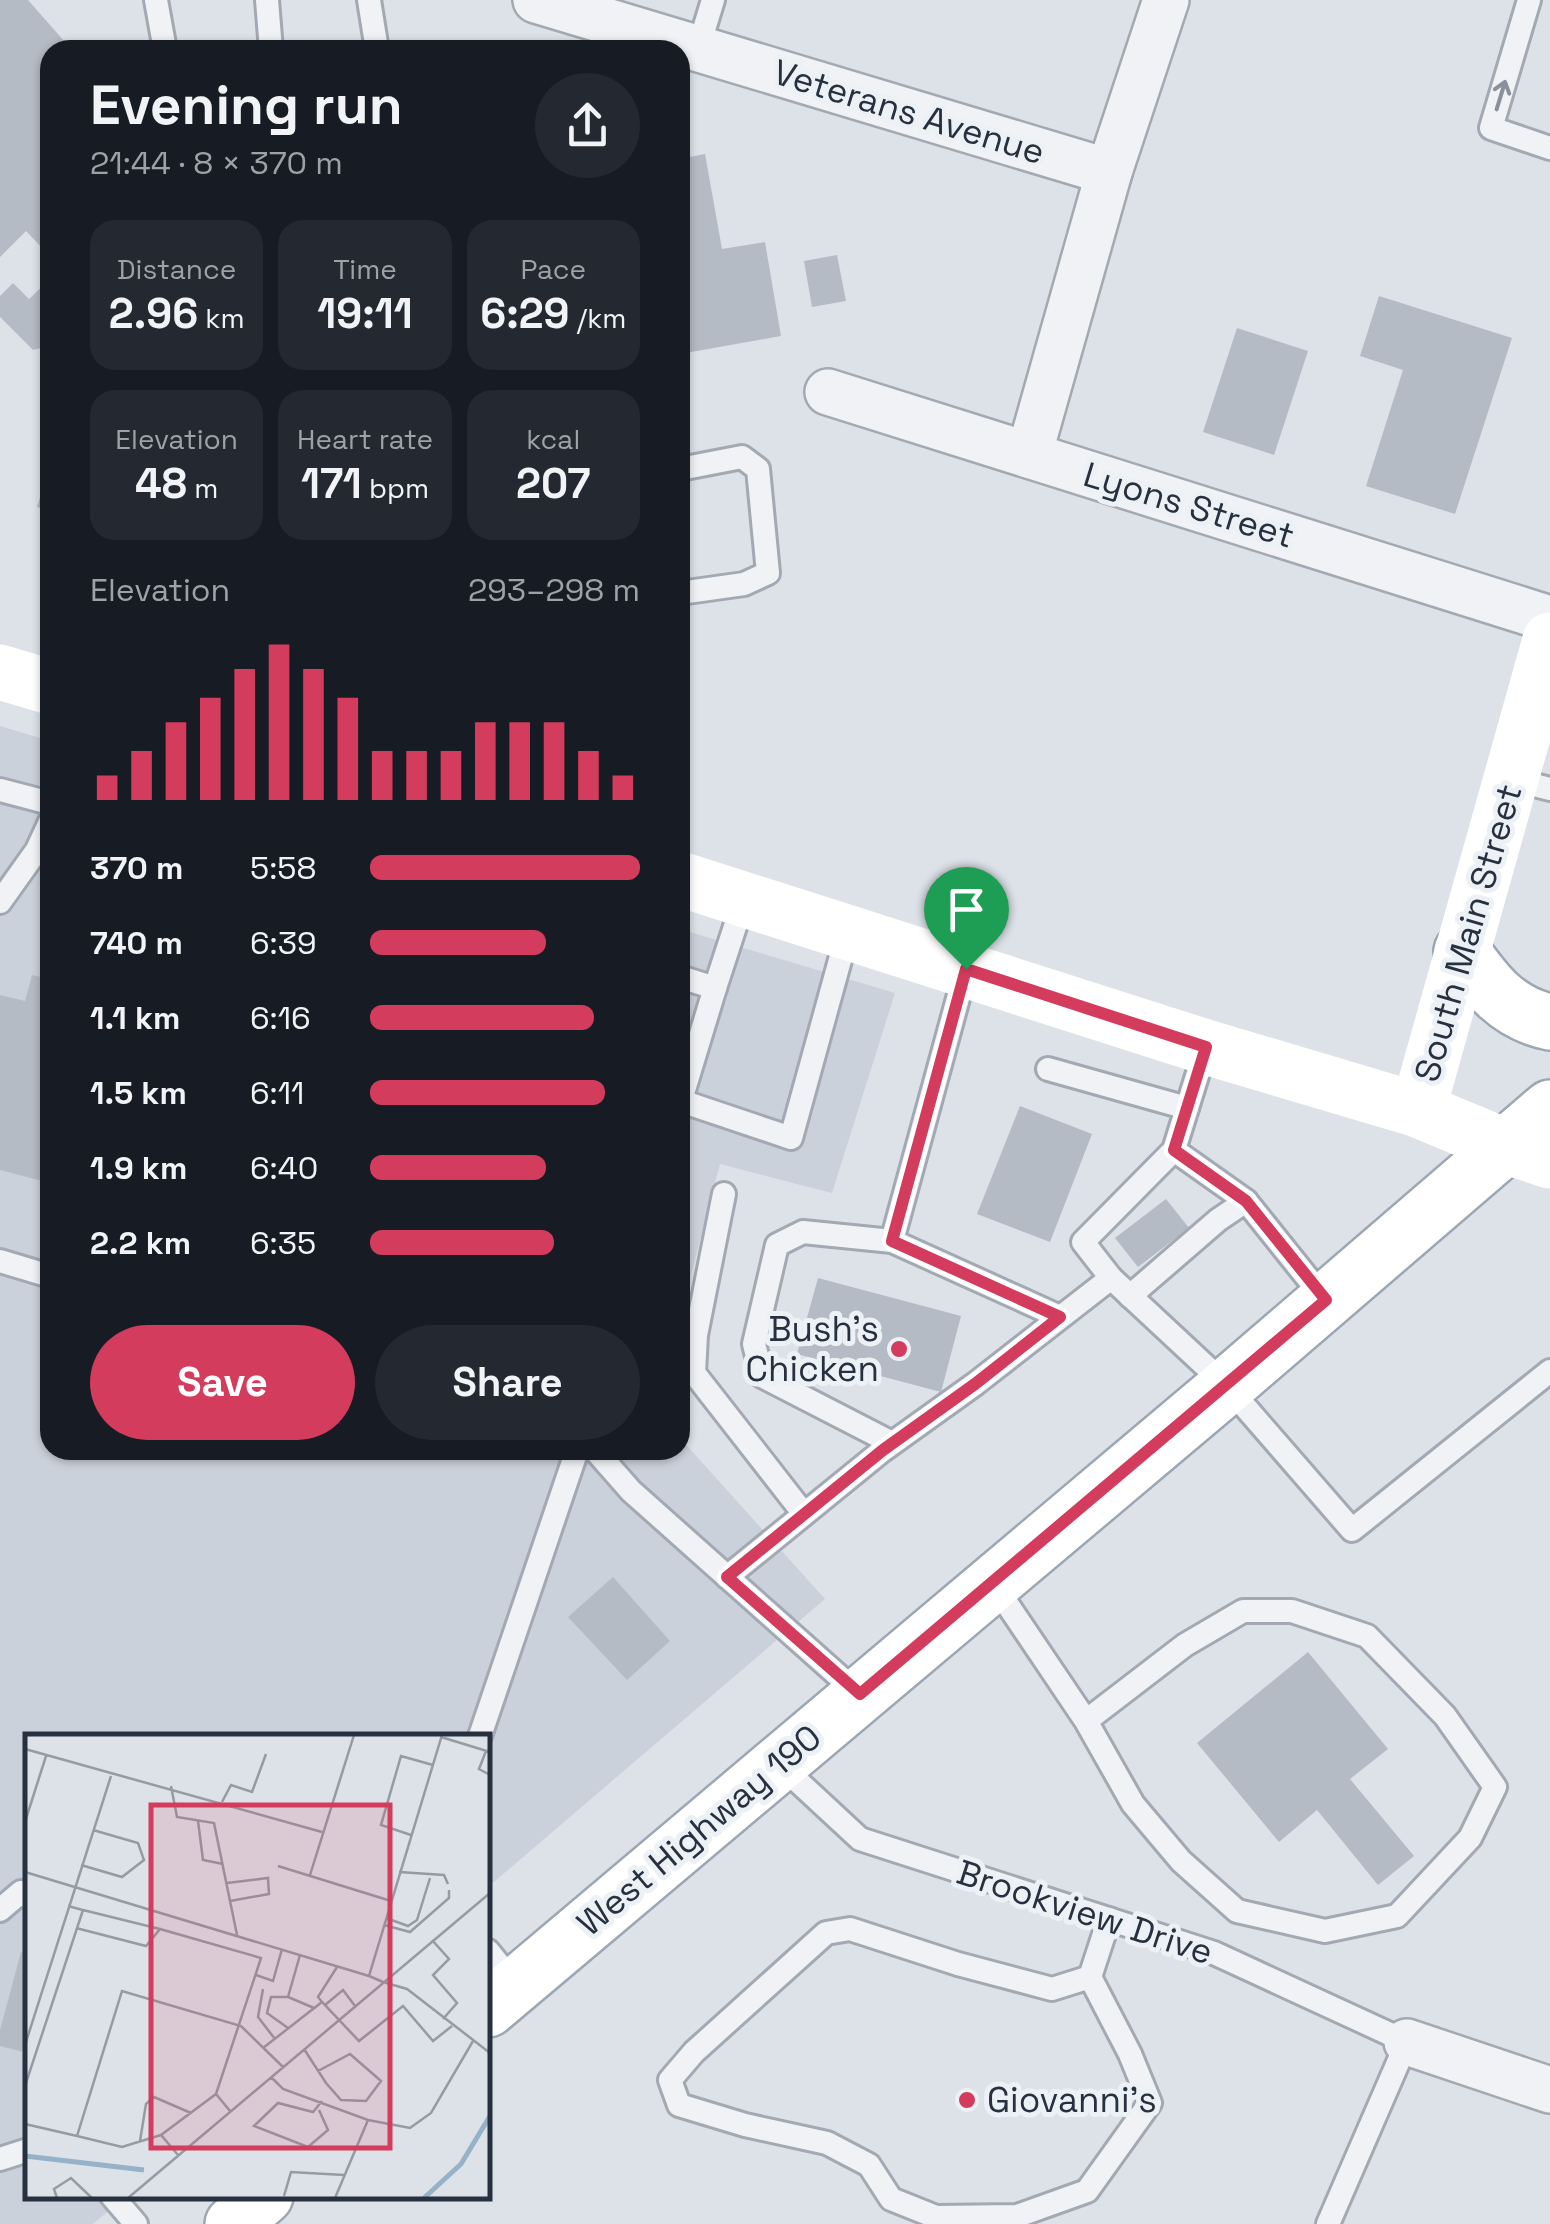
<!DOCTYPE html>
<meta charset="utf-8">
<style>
body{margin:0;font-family:"Space Grotesk",sans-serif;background:#242831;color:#f1f3f6;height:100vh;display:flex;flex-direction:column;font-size:38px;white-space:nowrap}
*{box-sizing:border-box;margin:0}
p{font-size:32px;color:#9ea1a6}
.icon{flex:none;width:55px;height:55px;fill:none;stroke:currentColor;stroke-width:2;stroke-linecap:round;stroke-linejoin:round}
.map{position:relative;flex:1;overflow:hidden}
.drawer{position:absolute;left:40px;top:40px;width:650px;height:1420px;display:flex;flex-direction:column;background:#171b24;border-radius:30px;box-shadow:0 2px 8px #0004}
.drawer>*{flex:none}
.pin{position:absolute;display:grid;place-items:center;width:85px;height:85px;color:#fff;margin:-102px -42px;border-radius:50% 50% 50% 0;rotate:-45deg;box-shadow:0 0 10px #0007}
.pin .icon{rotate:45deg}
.round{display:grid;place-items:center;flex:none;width:105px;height:105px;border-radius:52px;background:#242831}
.overview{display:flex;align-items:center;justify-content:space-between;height:170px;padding:0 50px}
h1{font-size:55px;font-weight:800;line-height:75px}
.metrics{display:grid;grid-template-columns:repeat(3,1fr);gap:15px;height:170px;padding:10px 50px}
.metrics div{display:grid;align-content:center;border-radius:25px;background:#242831;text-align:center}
.metrics b{font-size:42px;font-weight:800}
.metrics small{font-size:28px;font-weight:400}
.metrics p{font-size:28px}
.chart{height:280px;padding:20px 50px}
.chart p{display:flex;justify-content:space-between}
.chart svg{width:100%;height:180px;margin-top:10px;stroke:#d33c5c;stroke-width:6}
.button{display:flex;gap:20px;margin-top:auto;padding:20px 50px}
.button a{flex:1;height:115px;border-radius:60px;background:#d33c5c;color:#fff;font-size:40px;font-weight:800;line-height:115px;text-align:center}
.button a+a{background:#242831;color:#f1f3f6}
ul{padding:0 50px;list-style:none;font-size:32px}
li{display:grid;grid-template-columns:160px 120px 1fr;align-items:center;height:75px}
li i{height:25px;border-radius:12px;background:#d33c5c}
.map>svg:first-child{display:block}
</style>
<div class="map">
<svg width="1550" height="2224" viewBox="0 0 1550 2224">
<rect width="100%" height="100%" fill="#dde2e8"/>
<g fill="#cbd1da">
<polygon points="0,726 50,741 50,1450 680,1450 680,1438 825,1599 488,1887 488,1736 28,1736 28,2196 125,2197 93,2224 0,2224"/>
<polygon points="680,929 895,993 832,1193 720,1164 680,1317"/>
</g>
<g fill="#b4bbc4">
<polygon points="0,0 28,0 72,50 50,50 50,256 26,231 0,257"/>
<polygon points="705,154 722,249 765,242 781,336 680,354 680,159"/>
<polygon points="837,255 846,301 812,307 804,261"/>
<polygon points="50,279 50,346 33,350 0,317 0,296 13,283 29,299"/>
<polygon points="1379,296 1512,338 1455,514 1366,486 1403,370 1360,356"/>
<polygon points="1237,328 1308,351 1274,455 1203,432"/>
<polygon points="49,468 50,469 50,511 37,507"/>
<polygon points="32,975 50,979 50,1183 0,1170 0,995 25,1001"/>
<polygon points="1020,1106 1092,1134 1050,1242 977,1214"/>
<polygon points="1166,1199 1189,1228 1138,1267 1115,1238"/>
<polygon points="818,1278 961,1316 941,1392 797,1354"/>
<polygon points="613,1577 670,1641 627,1680 568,1617"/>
<polygon points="1308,1652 1388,1749 1350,1779 1414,1856 1378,1885 1317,1810 1279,1842 1197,1743"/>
<polygon points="21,1952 28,1954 28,2053 0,2046 0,2030"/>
</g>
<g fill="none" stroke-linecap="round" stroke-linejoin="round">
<g stroke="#a2a9b2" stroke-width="28">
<g id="lane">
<polyline points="156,0 165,50"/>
<polyline points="267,0 271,50"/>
<polyline points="369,0 377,50"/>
<polyline points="1529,0 1491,128 1550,148"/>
<polyline points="698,49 713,0"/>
<polyline points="680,469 742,457 758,469 768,573 744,584 680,593"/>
<polyline points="1511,779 1550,789"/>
<polyline points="0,790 50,803"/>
<polyline points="0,902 37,850 50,822"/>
<polyline points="966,969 892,1241 1060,1317"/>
<polyline points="680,977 715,988 680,1103"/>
<polyline points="715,988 744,899"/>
<polyline points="1048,1069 1187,1108"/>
<polyline points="681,1101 791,1138 848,931"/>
<polyline points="1174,1150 1246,1201"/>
<polyline points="724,1194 696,1335 694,1373 804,1514"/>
<polyline points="892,1241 803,1232 777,1245 754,1344 762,1376 892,1443"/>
<polyline points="0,1261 50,1276"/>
<polyline points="1111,1278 1083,1242 1174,1150 1206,1047"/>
<polyline points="1130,1296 1218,1220 1246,1201 1326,1301"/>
<polyline points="595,1450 631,1491 860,1695"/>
<polyline points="727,1577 883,1450 975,1384 1111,1278 1227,1386 1352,1530 1550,1371"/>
<polyline points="993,1583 1086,1721 1133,1804 1181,1861 1237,1911 1325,1931 1397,1916 1470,1838 1495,1787 1445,1716 1367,1636 1292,1611 1243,1611 1185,1645 1086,1721"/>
<polyline points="480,1736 577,1450"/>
<polyline points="778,1763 860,1839 1214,1953 1407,2042 1328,2224"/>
<polyline points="0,1910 21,1892 28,1897"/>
<polyline points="488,1951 516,1985"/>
<polyline points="1090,1977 1130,2054 1150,2103 1087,2191 1017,2216 936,2217 891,2199 869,2165 827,2143 745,2125 679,2105 670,2080 694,2052 826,1933 850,1929 958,1964 1052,1989 1090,1977 1109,1919"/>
<polyline points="0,2159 28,2150"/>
<polyline points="112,2196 136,2224"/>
</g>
</g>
<g stroke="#a2a9b2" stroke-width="50">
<g id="street">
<polyline points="536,0 1109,172"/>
<polyline points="828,392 1550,619"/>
<polyline points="1029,455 1109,172 1166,0"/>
<polyline points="1407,2042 1550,2090"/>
</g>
</g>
<g stroke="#9ca7b4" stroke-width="60">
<g id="primary">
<path d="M1462,951c24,34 45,62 88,71"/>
<polyline points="488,2009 1227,1386 1550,1108"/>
<polyline points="233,2224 265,2196"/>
</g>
</g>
<use href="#lane" stroke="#f0f2f6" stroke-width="22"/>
<use href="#street" stroke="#f0f2f6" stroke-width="45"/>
<g stroke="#fff" stroke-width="55">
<polyline points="0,672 50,687"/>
<polyline points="680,879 1206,1047 1418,1110 1507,1147 1550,1161"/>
<polyline points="1418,1110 1550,640"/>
</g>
<use href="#primary" stroke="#fff" stroke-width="55"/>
</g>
<defs><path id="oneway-shaft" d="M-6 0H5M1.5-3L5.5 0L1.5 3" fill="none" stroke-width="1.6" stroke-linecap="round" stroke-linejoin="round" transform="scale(2.5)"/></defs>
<use stroke="#8b919a" href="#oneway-shaft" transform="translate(1501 95) rotate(-73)"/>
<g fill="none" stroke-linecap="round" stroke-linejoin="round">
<g stroke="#fff" stroke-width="20">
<polygon id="route" points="966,969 1206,1047 1174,1150 1246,1201 1326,1300 860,1694 727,1577 883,1450 975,1384 1060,1317 892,1241"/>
</g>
<use href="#route" stroke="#d33c5c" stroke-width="12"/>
</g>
<g fill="#d33c5c" stroke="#ecf1f5" stroke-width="4">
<circle cx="899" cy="1349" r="10"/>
<circle cx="967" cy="2100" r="10"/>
</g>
<g text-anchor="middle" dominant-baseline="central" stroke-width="10" stroke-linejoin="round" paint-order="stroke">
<g font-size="35" fill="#26303f" stroke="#ecf1f5">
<text transform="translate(909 112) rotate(17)">Veterans Avenue</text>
<text transform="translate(1189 505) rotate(17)">Lyons Street</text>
<text transform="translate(1468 933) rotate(-74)">South Main Street</text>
<text transform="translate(699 1830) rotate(-40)">West Highway 190</text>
<text transform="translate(1085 1912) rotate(18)">Brookview Drive</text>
</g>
<g font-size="35" fill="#26303f" stroke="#ecf1f5" text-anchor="end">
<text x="879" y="1329">Bush's<tspan x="879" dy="40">Chicken</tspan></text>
<text x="987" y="2100" text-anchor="start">Giovanni's</text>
</g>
</g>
<g transform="translate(25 1734)">
<rect width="465" height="465" fill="#dde2e8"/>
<path fill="none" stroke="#96b2c9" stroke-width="5" d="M0,422l119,14M399,464l37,-34 29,-48"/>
<path fill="none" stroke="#949ba4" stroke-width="2.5" d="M416,3l49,15M0,15l297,83M461,17l-7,18 11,6M146,52l6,31 37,6 23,112M197,68l9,-17 21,7 14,-38M173,87l5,39 20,4M0,88l21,-66M386,101l-30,-10 20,-69 32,9M56,131l41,12 22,-17 -6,-17 -45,-13M253,132l113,35M0,138l344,104M374,138l45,3 4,9M285,141l44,-140M202,149l41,-5 1,16 -39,7M361,184l22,8 9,-6 13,-42M359,191l26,7 39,-34v-8M51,194l70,18 14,-17 -77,-19M135,195l101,29 -45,136M407,206l17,19 -16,16 24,28 -14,16M275,221l-12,42 26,11M231,241l17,6 9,-32M358,248l24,7 83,64M358,248l-14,-6 73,-241M238,255l-5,28 17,22M263,263h-17l-4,16 21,15M297,268l-4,-5 19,-30M300,271l18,-15 12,16M0,311l86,-269M238,314l59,-46 37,39 44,-35 30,35 19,-15M279,315l22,34 15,17 25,1 15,-20 -31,-27 -32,17M246,343l12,12 85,31 42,8 21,-15 42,-72M0,352l58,-176 -15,-4M294,376l9,20 -20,17 -54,-21 24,-23 35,9 9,-11M0,390l52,12 45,-145 119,35 42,41M136,401l55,-41 14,17M52,402l45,11 39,-12 17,20M115,407l6,-37 8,-7 37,16M259,462l7,-24 53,3M32,464l-3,-9 17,-11 21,20M103,464l362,-305M310,464l33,-78"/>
<path fill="#d33c5c" fill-opacity="0.15" stroke="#d33c5c" stroke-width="5" d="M126,71h239v343h-239z"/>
<rect width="465" height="465" fill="none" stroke="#26303f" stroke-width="5"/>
</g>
</svg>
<div class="pin" style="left:966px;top:969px;background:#1e9e55"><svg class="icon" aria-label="arrive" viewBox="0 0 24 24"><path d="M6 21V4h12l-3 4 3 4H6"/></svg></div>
<section class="drawer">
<div class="overview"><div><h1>Evening run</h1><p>21:44 · 8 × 370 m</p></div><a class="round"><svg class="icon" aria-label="share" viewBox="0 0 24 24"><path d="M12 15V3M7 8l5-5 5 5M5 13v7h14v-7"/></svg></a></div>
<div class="metrics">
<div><p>Distance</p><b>2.96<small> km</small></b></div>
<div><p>Time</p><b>19:11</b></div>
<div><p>Pace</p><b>6:29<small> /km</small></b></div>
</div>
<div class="metrics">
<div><p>Elevation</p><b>48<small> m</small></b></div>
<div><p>Heart rate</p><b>171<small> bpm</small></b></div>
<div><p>kcal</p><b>207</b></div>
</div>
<div class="chart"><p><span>Elevation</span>293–298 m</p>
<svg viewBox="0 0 160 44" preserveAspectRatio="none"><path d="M5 44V38M15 44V32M25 44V25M35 44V19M45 44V12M55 44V6M65 44V12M75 44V19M85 44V32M95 44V32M105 44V32M115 44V25M125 44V25M135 44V25M145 44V32M155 44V38"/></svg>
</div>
<ul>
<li><b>370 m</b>5:58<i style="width:100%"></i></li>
<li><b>740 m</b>6:39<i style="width:65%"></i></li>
<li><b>1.1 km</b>6:16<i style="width:83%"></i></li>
<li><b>1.5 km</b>6:11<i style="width:87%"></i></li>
<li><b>1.9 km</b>6:40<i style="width:65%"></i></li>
<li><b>2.2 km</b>6:35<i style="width:68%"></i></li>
</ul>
<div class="button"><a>Save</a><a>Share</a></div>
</section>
</div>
